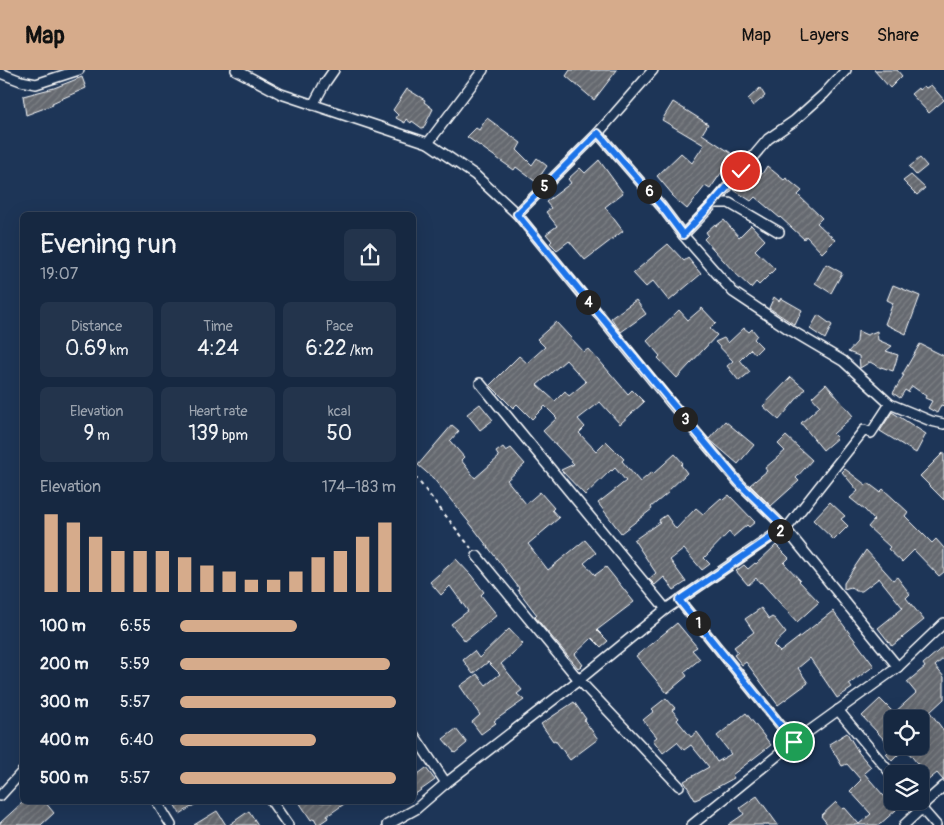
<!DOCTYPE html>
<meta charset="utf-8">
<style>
body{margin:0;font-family:Pangolin,sans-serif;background:#23344c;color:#f1f3f6;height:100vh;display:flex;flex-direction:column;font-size:19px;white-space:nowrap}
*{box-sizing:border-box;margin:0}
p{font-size:16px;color:#9ea6b1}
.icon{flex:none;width:28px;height:28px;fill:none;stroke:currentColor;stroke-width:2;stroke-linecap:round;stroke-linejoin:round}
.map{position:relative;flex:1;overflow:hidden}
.panel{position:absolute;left:20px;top:142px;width:396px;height:592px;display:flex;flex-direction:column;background:#162841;border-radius:8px;box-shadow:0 5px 20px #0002,0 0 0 1px #35445a}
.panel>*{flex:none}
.buttons{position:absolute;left:884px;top:640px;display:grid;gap:10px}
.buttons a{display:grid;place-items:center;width:45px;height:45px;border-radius:8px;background:#162841;box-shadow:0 5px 20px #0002,0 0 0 1px #35445a;font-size:25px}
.pin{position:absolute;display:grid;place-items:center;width:42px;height:42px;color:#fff;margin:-21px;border:2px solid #fff;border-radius:50%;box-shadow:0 1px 5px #0007}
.km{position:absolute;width:25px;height:25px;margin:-12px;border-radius:50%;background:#222;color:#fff;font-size:14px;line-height:25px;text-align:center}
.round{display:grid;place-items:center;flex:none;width:52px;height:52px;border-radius:8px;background:#23344c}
.summary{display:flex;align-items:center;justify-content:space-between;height:85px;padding:0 20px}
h1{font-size:28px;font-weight:600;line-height:38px}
.metrics{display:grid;grid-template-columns:repeat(3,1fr);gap:8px;height:85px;padding:5px 20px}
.metrics div{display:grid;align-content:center;border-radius:8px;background:#23344c;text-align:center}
.metrics b{font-size:21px;font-weight:600}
.metrics small{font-size:14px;font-weight:400}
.metrics p{font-size:14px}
.chart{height:140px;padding:10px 20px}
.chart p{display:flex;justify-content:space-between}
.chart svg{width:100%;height:90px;margin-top:5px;stroke:#d6ab8b;stroke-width:6}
ul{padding:0 20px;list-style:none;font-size:16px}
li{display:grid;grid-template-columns:80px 60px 1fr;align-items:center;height:38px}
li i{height:12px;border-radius:6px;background:#d6ab8b}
header{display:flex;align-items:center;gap:30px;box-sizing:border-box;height:70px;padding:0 25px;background:#d6ab8b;color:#111}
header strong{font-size:24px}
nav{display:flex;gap:28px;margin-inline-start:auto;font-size:18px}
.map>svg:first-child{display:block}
</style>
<header>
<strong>Map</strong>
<nav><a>Map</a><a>Layers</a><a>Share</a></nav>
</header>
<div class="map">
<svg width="944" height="755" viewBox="0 0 944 755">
<defs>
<pattern id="building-hatch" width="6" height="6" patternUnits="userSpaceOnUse" patternTransform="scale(1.25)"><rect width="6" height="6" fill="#65696f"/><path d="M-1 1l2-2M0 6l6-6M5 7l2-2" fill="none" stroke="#7c8085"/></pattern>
</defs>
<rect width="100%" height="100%" fill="#1d3557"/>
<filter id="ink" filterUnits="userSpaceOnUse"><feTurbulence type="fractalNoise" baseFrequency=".02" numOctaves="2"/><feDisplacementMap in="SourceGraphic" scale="10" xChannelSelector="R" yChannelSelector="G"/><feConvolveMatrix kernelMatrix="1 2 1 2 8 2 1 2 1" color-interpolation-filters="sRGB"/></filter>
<g filter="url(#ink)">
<g fill="url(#building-hatch)" stroke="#fff" fill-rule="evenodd">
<polygon points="570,0 617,0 594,30 566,6"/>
<polygon points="874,0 897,0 902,6 890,18"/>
<polygon points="82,7 86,18 52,33 53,35 26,45 23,26 54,18"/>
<polygon points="931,15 944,30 929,43 911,24 918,18 919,20 924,16 926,18"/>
<polygon points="760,18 765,26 753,36 748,29"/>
<polygon points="407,19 425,30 424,32 433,39 423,59 412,51 411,53 406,49 405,53 396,48 398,45 393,40"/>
<polygon points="673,32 708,54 702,64 731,83 727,88 730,90 710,119 705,116 687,139 672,126 673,125 657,106 681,83 692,93 704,75 662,50"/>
<polygon points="487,48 521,73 517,80 532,95 537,88 547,96 536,112 516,97 514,100 467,67 476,58 479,60"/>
<polygon points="920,88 927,96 916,105 909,97"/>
<polygon points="599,90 623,123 605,137 623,161 585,190 569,171 557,180 550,173 552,171 546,164 557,156 546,142 551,138 546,132 571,113 568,109 580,98 585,103"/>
<polygon points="767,96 784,110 786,108 802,121 798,125 822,148 817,153 835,170 822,183 806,166 804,169 780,147 780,148 755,127 751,131 734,120 752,97 762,104"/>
<polygon points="911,105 925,118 917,125 903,111"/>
<polygon points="724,150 739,167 751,155 765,170 755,180 775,199 759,215 756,212 751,218 734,202 704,169 708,165 706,162 715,154 716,156"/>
<polygon points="668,174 684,191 688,188 701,204 669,231 653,211 646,217 633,203"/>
<polygon points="826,194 842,203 831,223 815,213"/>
<polygon points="893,215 920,226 906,264 885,254 893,233 887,230"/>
<polygon points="774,227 779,231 781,228 802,240 795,255 769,238"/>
<polygon points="636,230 646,244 621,262 611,248"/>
<polygon points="702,238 716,253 710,259 717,265 677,308 658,288 660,286 647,271 679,240 688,250"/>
<polygon points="818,245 832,255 825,269 810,259"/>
<path d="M556,252l28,30 4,-3 9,10h1l30,35 4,-4 12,12 -24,22 -20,-22 -22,17 7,8 -6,6 17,18 10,-10 18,18 -2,2 18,21 12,-10 1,2 22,-20 8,9 -2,2 6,8 -19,18 1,1 -18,15 1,2 -31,24 -23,-30 28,-22 -11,-13 -3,3 -1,-1 -26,25 -24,-25 13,-6 -31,-33 14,-13 -12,-12 -13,13 -15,-15 -4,4 -23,-23 29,-29 8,7 18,-16 -8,-8zM566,290l20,22 -17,14 -4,-5 -10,10 -18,-16z"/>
<polygon points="744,258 749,262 752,259 757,265 754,269 762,277 755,284 751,279 740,290 750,302 739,311 727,296 733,291 715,272 724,268 728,273"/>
<polygon points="858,261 867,265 877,261 878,270 892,276 886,281 898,285 893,301 881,297 881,298 870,292 860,298 859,286 848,282 857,272"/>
<polygon points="920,274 944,286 944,336 941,335 937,343 928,338 932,331 925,328 926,326 912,316 908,322 905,320 900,328 893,323 904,305 902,305"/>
<polygon points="791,307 805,319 779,350 763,336"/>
<polygon points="826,314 853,346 833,364 837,368 823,380 801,353 820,336 812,327"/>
<polygon points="480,334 493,350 480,360 467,344"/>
<polygon points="892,342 926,364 916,383 880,361"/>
<polygon points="725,351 754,375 738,394 709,369"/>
<polygon points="452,355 459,361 450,371 464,387 461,390 475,408 499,387 496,382 503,377 506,381 511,378 525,394 507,410 526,434 540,422 554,438 552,440 559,448 528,474 548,500 585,470 596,483 584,493 595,505 606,497 634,532 597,560 608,571 601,577 592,568 575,584 583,595 578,598 535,547 537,545 518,520 519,518 472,456 433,408 418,395"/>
<polygon points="786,366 812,390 796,408 799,411 771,436 750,415 767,401 765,398 785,381 778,374"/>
<polygon points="944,382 944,430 920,406"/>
<polygon points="845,399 866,415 868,413 880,422 883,419 908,442 905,446 932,473 936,469 944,478 944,502 939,506 914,480 902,492 888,479 890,477 868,457 874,450 865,440 850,428 858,421 842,402"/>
<polygon points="729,425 755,452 749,457 747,455 733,467 729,462 704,488 710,494 702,500 684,479 670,490 686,512 674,520 664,507 655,515 649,509 656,503 634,470 660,452 659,450 666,445 676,459 696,438 703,444 721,428 723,430"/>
<polygon points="830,432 845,446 841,449 848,456 834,470 813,450"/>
<polygon points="776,475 789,488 784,493 800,510 799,511 819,532 797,552 761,512 760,513 756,508 748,515 736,501 744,495 748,499 755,493 756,494"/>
<polygon points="866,480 893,510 897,507 910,524 906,528 924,550 892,576 878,558 903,538 879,508 862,521 856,521 851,517 844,519 844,513"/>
<polygon points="456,489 471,505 484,522 481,525 497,545 465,571 451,554 468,541 450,516 441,525 430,512"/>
<polygon points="761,538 769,549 772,547 775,549 786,563 773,575 780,582 833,541 874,596 849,614 852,618 837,628 810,588 798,598 808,613 778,635 746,592 742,595 734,585 738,582 734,577 754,562 745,549"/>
<polygon points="677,553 697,577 692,580 700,589 684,602 687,606 667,623 636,586"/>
<polygon points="509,559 523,574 501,594 522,620 517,624 524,630 494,651 496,653 481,664 472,652 480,645 460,616 477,604 486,615 500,604 488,592 473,604 463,590 474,581 479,588"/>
<path d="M944,576v12l-9,8 9,11v22l-14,13 14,19v49h-1l-6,-7 -11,9 -10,-12 4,-3 -15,-19 -13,13 -6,-7 6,-6 -30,-32 18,-17 14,14 22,-20 -9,-11 18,-15 -2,-3zM892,649h28v10l7,10 -7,6v1h-26l-2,2z"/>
<polygon points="666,628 675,638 672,640 679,648 677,650 691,667 697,662 703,670 717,692 731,684 717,666 746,643 771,675 732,705 734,708 701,726 700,728 695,730 684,711 709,697 691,675 684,680 677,672 663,683 653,670 657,667 643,650 654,641 652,639"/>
<polygon points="574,632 586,649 584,650 598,669 570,690 555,670 553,671 541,654"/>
<polygon points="456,659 467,673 455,683 443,669"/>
<polygon points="847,663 859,683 871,697 864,703 896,740 879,755 828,755 821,746 836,732 843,739 845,738 859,754 871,744 850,721 861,710 847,694 842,696 829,674"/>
<polygon points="426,698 435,710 414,725 414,707"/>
<polygon points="757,726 778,755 728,755 744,744 740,738"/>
<polygon points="23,732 45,732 54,743 41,755 0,755 0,753"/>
<polygon points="173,732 199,732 180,744"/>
<polygon points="299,732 347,732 327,746 328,748 318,755 314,748 311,750"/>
<polygon points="217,741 226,755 194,755"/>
<polygon points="249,741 258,755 229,755"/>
</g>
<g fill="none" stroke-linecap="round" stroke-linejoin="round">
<g stroke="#fff" stroke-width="12">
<g id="minor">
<polyline points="236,0 281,24 428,73 475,105 517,144 671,333 739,413 785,458 898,597"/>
<polyline points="0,3 21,11 36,14 79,0"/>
<polyline points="313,35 325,13 334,0"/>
<polyline points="598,63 662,137 683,165 733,222 787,258 843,291 890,334 931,351 944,354"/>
<polyline points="428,73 483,0"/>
<polyline points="714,133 768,69 794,51 824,24 846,0"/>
<polyline points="517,144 598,63 653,0"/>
<polyline points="683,165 714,133 729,133 779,162"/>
<polyline points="480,313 666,539"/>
<polyline points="477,486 579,610 679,716"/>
<polyline points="679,530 794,672"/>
<polyline points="838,640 892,705"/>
<polyline points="414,665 446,713"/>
<polyline points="0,726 22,702"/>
<polyline points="915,731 936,755"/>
<polyline points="157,732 171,755"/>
<polyline points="272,732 288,755"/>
<polyline points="387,755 416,739 446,713 579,610 666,539 790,454 864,360 871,363 890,334"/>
<polyline points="692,755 794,672 898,597 944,553"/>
<polyline points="904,755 921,739 926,732 944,716"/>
</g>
</g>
<polyline stroke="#fff" stroke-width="2" stroke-dasharray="4 4" stroke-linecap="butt" points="414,408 417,409 471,478"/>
<use href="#minor" stroke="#1d3557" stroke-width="9"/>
</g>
</g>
<g fill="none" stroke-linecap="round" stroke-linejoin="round" filter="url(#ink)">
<g stroke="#fff" stroke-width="10">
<polyline id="route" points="741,101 714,132 683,165 662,137 598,63 517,144 671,332 739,413 785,458 679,530 794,672"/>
</g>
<use href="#route" stroke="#1a73e8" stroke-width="6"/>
</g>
</svg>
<div class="buttons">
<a><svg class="icon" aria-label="locate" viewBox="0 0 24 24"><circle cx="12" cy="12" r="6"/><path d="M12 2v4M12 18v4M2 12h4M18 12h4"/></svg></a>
<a><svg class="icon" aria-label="layers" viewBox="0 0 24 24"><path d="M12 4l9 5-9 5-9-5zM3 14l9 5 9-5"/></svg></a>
</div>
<div class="pin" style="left:794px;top:672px;background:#1e9e55"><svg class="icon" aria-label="arrive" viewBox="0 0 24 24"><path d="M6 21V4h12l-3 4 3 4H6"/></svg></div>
<div class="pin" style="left:741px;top:101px;background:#d93025"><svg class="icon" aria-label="check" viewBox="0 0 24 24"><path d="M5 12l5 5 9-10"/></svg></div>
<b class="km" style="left:698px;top:553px">1</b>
<b class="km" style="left:780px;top:461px">2</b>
<b class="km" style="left:685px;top:349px">3</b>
<b class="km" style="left:588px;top:232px">4</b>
<b class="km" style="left:544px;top:116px">5</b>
<b class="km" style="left:649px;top:121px">6</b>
<section class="panel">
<div class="summary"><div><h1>Evening run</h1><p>19:07</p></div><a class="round"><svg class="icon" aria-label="share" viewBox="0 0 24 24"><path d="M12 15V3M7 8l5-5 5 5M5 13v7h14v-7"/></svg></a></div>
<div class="metrics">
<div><p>Distance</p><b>0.69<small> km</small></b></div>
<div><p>Time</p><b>4:24</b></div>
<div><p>Pace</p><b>6:22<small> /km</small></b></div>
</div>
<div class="metrics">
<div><p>Elevation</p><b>9<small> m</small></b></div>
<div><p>Heart rate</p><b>139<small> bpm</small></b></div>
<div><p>kcal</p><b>50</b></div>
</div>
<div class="chart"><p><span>Elevation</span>174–183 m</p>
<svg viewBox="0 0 160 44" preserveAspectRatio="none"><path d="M5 44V6M15 44V10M25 44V17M35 44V24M45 44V24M55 44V24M65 44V27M75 44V31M85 44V34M95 44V38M105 44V38M115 44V34M125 44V27M135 44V24M145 44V17M155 44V10"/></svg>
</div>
<ul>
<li><b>100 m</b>6:55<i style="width:54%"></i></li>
<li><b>200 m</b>5:59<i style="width:97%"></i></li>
<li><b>300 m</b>5:57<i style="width:100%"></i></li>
<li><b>400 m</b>6:40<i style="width:63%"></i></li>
<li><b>500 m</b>5:57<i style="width:100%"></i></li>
</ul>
</section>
</div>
